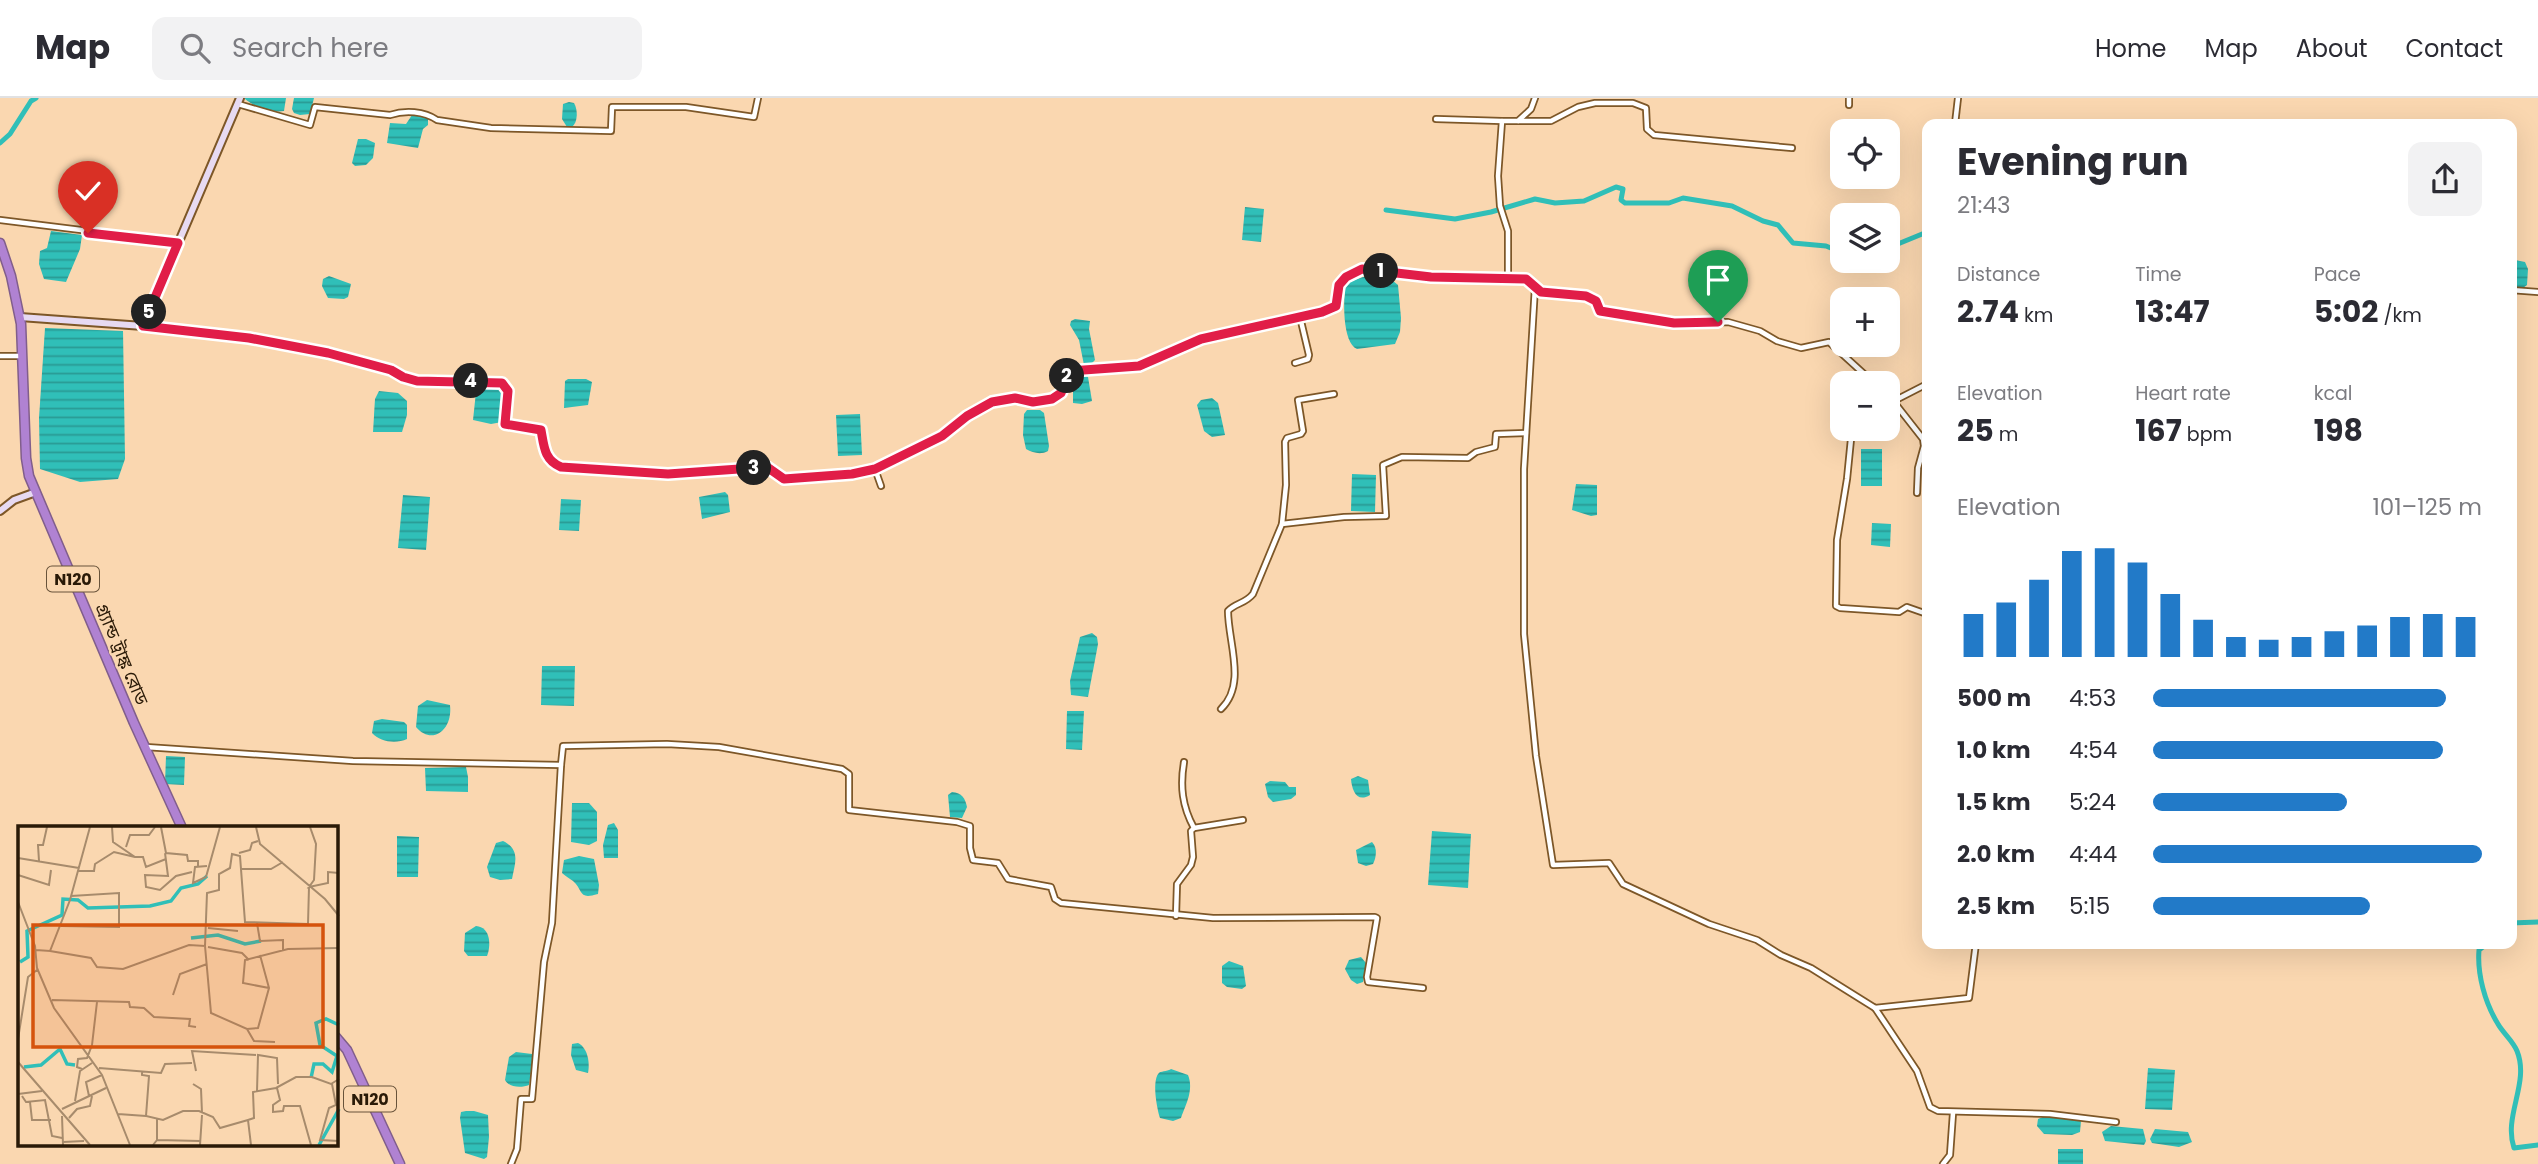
<!DOCTYPE html>
<meta charset="utf-8">
<style>
body{margin:0;font-family:Poppins,"Noto Sans Bengali",sans-serif;background:#f2f2f3;color:#2b2b33;height:100vh;display:flex;flex-direction:column;font-size:26px;white-space:nowrap}
*{box-sizing:border-box;margin:0}
p{font-size:23px;color:#7c7c81}
.icon{flex:none;width:38px;height:38px;fill:none;stroke:currentColor;stroke-width:2;stroke-linecap:round;stroke-linejoin:round}
.map{position:relative;flex:1;overflow:hidden}
.drawer{position:absolute;left:1922px;top:21px;width:595px;height:830px;display:flex;flex-direction:column;background:#fff;border-radius:14px;box-shadow:0 7px 28px #0002}
.drawer>*{flex:none}
.tools{position:absolute;left:1830px;top:21px;display:grid;gap:14px}
.tools a{display:grid;place-items:center;width:70px;height:70px;border-radius:14px;background:#fff;box-shadow:0 7px 28px #0002;font-size:35px}
.pin{position:absolute;display:grid;place-items:center;width:60px;height:60px;color:#fff;margin:-72px -30px;border-radius:50% 50% 50% 0;rotate:-45deg;box-shadow:0 0 7px #0007}
.pin .icon{rotate:45deg}
.km{position:absolute;width:35px;height:35px;margin:-18px;border-radius:50%;background:#222;color:#fff;font-size:19px;line-height:35px;text-align:center}
.round{display:grid;place-items:center;flex:none;width:74px;height:74px;border-radius:14px;background:#f2f2f3}
.head{display:flex;align-items:center;justify-content:space-between;height:119px;padding:0 35px}
h1{font-size:38px;font-weight:700;line-height:52px}
.figures{display:grid;grid-template-columns:repeat(3,1fr);gap:10px;height:119px;padding:7px 35px}
.figures div{display:grid;align-content:center}
.figures b{font-size:30px;font-weight:700}
.figures small{font-size:19px;font-weight:400}
.figures p{font-size:19px}
.chart{height:196px;padding:14px 35px}
.chart p{display:flex;justify-content:space-between}
.chart svg{width:100%;height:126px;margin-top:7px;stroke:#227ac8;stroke-width:6}
ul{padding:0 35px;list-style:none;font-size:23px}
li{display:grid;grid-template-columns:112px 84px 1fr;align-items:center;height:52px}
li i{height:18px;border-radius:9px;background:#227ac8}
header{display:flex;align-items:center;gap:42px;box-sizing:border-box;height:98px;padding:0 35px;background:#fff;border-bottom:2px solid #e1e1e2}
header strong{font-size:33px}
nav{display:flex;gap:38px;margin-inline-start:auto;font-size:24px}
.search{width:490px;height:63px;background:#f2f2f3;display:flex;align-items:center;gap:18px;box-sizing:border-box;padding:0 24px;border-radius:14px;color:#7c7c81;font-size:26px}
.map>svg:first-child{display:block}
</style>
<header>
<strong>Map</strong>
<div class="search"><svg class="icon" aria-label="search" viewBox="0 0 24 24"><circle cx="10" cy="10" r="6"/><path d="M15 15l6 6"/></svg>Search here</div>
<nav><a>Home</a><a>Map</a><a>About</a><a>Contact</a></nav>
</header>
<div class="map">
<svg width="2538" height="1066" viewBox="0 0 2538 1066">
<defs>
<pattern id="water-rules" width="6" height="5" patternUnits="userSpaceOnUse" patternTransform="scale(1.75)"><rect width="6" height="5" fill="#30bfb8"/><path d="M0 2.5h6" fill="none" stroke="#299a94"/></pattern>
</defs>
<rect width="100%" height="100%" fill="#fad7b0"/>
<g fill="url(#water-rules)">
<path d="M244,0h42l-2,13c-13,2 -30,-4 -40,-13z"/>
<polygon points="294,0 314,0 310,16 300,17 294,15 292,11"/>
<path d="M569,4l5,1c4,7 4,19 -2,24h-5l-5,-8 1,-15z"/>
<polygon points="412,17 428,19 428,27 423,31 418,50 387,45 390,25 406,26"/>
<polygon points="358,41 366,41 375,45 373,60 366,67 355,68 352,65"/>
<polygon points="1245,109 1264,111 1261,144 1242,142"/>
<polygon points="51,133 82,137 80,151 66,184 44,181 39,166 40,153 47,150"/>
<polygon points="2515,162 2525,164 2528,171 2527,187 2523,190 2517,190 2511,185 2511,167"/>
<path d="M1377,177l10,1 11,9 3,33 -1,14 -5,12 -38,5c-15,-6 -14,-51 -11,-66l17,-6z"/>
<polygon points="329,178 351,186 348,199 344,201 328,200 322,188 323,181"/>
<polygon points="1075,221 1090,223 1089,231 1095,262 1090,267 1084,267 1079,242 1070,227 1071,223"/>
<polygon points="45,230 123,233 125,361 118,381 80,384 40,371 39,320"/>
<polygon points="1083,276 1088,279 1092,303 1082,306 1073,305 1073,277"/>
<polygon points="568,281 586,281 592,284 588,307 564,310 565,283"/>
<polygon points="492,286 499,288 502,294 502,324 491,326 473,322 476,294 485,287"/>
<polygon points="379,293 398,295 407,303 407,317 402,334 373,334 375,301"/>
<polygon points="1212,300 1218,305 1225,337 1212,339 1204,333 1197,307 1201,302"/>
<path d="M1027,312h13l4,3 5,33 -1,5c-7,4 -15,2 -22,-2l-3,-14 1,-21z"/>
<polygon points="860,316 862,357 838,358 836,317"/>
<rect x="1861" y="351" width="21" height="37"/>
<polygon points="1352,376 1376,377 1375,414 1351,413"/>
<polygon points="1576,386 1597,387 1597,417 1591,418 1572,412"/>
<polygon points="725,394 728,397 730,414 702,421 699,399"/>
<polygon points="403,397 430,399 426,452 398,450"/>
<polygon points="561,401 581,402 579,433 559,432"/>
<polygon points="1872,425 1891,426 1890,449 1871,447"/>
<polygon points="1092,535 1097,539 1098,546 1088,599 1071,597 1070,583 1080,539"/>
<polygon points="542,568 575,568 574,608 541,607"/>
<path d="M427,602l23,5c3,25 -18,41 -34,22l2,-21z"/>
<polygon points="1067,613 1084,613 1082,652 1066,651"/>
<path d="M382,621l22,3 3,3v14c-11,5 -27,3 -35,-6l2,-12z"/>
<polygon points="166,658 185,659 184,687 165,686"/>
<polygon points="466,669 468,679 468,694 426,693 425,670"/>
<path d="M1358,678l10,4 2,15c-13,8 -18,-4 -19,-16z"/>
<polygon points="1270,683 1285,684 1289,689 1296,689 1296,697 1291,701 1273,704 1268,699 1265,686"/>
<path d="M952,694c10,1 13,6 15,15l-5,11 -12,-1 -2,-22z"/>
<polygon points="572,705 589,705 597,714 597,743 589,747 571,744"/>
<polygon points="614,725 618,732 618,760 604,760 603,747 608,727"/>
<polygon points="1432,733 1471,736 1468,790 1428,787"/>
<polygon points="397,738 419,739 418,779 397,779"/>
<path d="M503,743c18,9 12,22 9,38l-12,1 -10,-3 -3,-10 9,-24z"/>
<path d="M1372,744c6,6 4,16 1,22l-7,2 -8,-3 -2,-13z"/>
<path d="M579,758l15,3 5,26 -1,9c-20,6 -14,-3 -25,-13 -4,-3 -8,-5 -11,-8l2,-13z"/>
<path d="M476,828c15,1 15,20 11,30h-19l-4,-5 1,-18z"/>
<polygon points="1361,859 1366,865 1363,884 1357,886 1351,882 1345,871 1349,862"/>
<polygon points="1229,863 1243,868 1246,888 1242,891 1227,889 1222,885 1222,868"/>
<path d="M578,945c10,5 12,20 10,30l-12,-3 -5,-15 1,-11z"/>
<path d="M516,954l16,2 1,4 -4,27c-7,3 -20,3 -24,-5l4,-23z"/>
<polygon points="2148,970 2175,972 2172,1012 2145,1011"/>
<path d="M1171,971l17,6c6,15 -2,29 -7,43l-8,3 -13,-3c-3,-9 -9,-40 0,-46 1,0 10,-2 11,-3z"/>
<polygon points="466,1013 474,1013 488,1017 489,1039 487,1059 484,1061 465,1055 460,1020 461,1014"/>
<polygon points="2043,1019 2077,1021 2081,1023 2080,1034 2072,1037 2044,1036 2037,1028 2038,1021"/>
<polygon points="2111,1028 2143,1031 2146,1043 2144,1047 2105,1043 2102,1034"/>
<polygon points="2155,1031 2188,1034 2192,1044 2179,1049 2152,1045 2150,1041"/>
<rect x="2058" y="1051" width="25" height="15"/>
</g>
<g fill="none" stroke-linecap="round" stroke-linejoin="round">
<g stroke="#30bfb8" stroke-width="5">
<polyline points="0,45 10,36 31,3 36,0"/>
<polyline points="1386,112 1455,121 1491,114 1535,101 1555,105 1584,103 1616,89 1623,91 1621,102 1625,105 1669,105 1683,100 1732,108 1763,123 1778,127 1793,145 1826,148 1843,155"/>
<polyline points="1888,150 1927,134"/>
<polyline points="2511,825 2538,824"/>
<path d="M2488,845l-9,7c-2,24 6,53 19,74 5,9 15,17 19,27 13,32 -14,65 -3,97l24,-3"/>
</g>
<g stroke="#7d5728" stroke-width="8">
<g id="street">
<path d="M238,6l72,21 5,-18 75,8c15,-5 34,-4 47,5l54,8 120,3 1,-24h74l68,10 4,-19"/>
<polyline points="1849,7 1849,0"/>
<polyline points="1436,21 1502,23"/>
<polyline points="1518,23 1551,23 1578,9 1595,5 1633,5 1646,10 1647,31 1654,37 1792,50"/>
<polyline points="1955,26 1958,0"/>
<polyline points="0,122 178,144"/>
<polyline points="1508,181 1526,182 1535,189 1524,371 1524,536 1536,658 1553,767 1609,765 1623,786 1709,826 1757,842 1781,857 1811,870 1875,910 1969,900 1976,845"/>
<polyline points="1535,190 1541,194 1586,198 1596,203 1600,213 1674,225 1728,224 1760,233 1777,243 1801,250 1829,244 1874,285"/>
<polyline points="2511,192 2538,194"/>
<path d="M143,228l106,12 79,15 63,17 12,7 14,4 85,2 6,8 -3,33 2,2 32,3c7,14 4,30 22,38l107,7 99,-7 17,12 68,-5 23,-5 67,-33 25,-20 25,-14 23,-4 18,4 19,-3 9,-6 9,-22 69,-5 62,-27 121,-27 14,-6 3,-21 7,-8 16,-8 69,8 77,2v-48l-8,-25 -2,-30 4,-55h16l13,-12 4,-11"/>
<polyline points="0,258 22,258"/>
<polyline points="1295,265 1308,261 1309,257 1300,219"/>
<polyline points="1894,304 1923,341 1924,348 1918,370 1917,395"/>
<polyline points="1888,306 1927,286"/>
<polyline points="1852,331 1847,381 1837,442 1836,508 1840,510 1899,514 1907,509 1927,516"/>
<polyline points="875,371 881,388"/>
<polyline points="1282,426 1286,387 1285,344 1287,340 1301,336 1303,333 1298,302 1334,296"/>
<path d="M1221,611c26,-25 7,-67 7,-98 7,-8 17,-7 25,-17l29,-70 62,-7 42,-1 -3,-51 19,-8 66,1 8,-6 19,-5 1,-13 30,-1"/>
<polyline points="146,649 353,663 561,667 563,648 667,646 719,649 842,671 849,676 849,712 957,724 970,728 970,750 973,762 998,765 1008,781 1051,789 1055,801 1061,805 1213,820 1375,819 1377,820 1367,879 1368,884 1423,890"/>
<path d="M1184,664c-4,24 -2,44 10,66"/>
<polyline points="1176,818 1177,786 1191,767 1193,759 1191,733 1194,730 1243,722"/>
<polyline points="1875,910 1917,973 1930,1009 1938,1013 2050,1016 2116,1024"/>
<polyline points="511,1066 517,1051 521,1001 532,1001 544,864 552,825 561,667"/>
<polyline points="1943,1066 1950,1057 1953,1015"/>
</g>
</g>
<g stroke="#7d5728" stroke-width="10">
<g id="secondary">
<polyline points="20,219 143,228 240,0"/>
<polyline points="0,413 14,402 36,394"/>
</g>
</g>
<g stroke="#815e8b" stroke-width="11">
<g id="highway">
<polyline points="0,145 11,178 21,226 26,360 29,378 134,625 182,730"/>
<polyline points="336,939 347,952 400,1066"/>
</g>
</g>
<use href="#street" stroke="#fff" stroke-width="4.5"/>
<use href="#secondary" stroke="#e7daf2" stroke-width="6"/>
<use href="#highway" stroke="#b082d2" stroke-width="8"/>
</g>
<g fill="none" stroke-linecap="round" stroke-linejoin="round">
<g stroke="#fff" stroke-width="14">
<path id="route" d="M88,135l90,10 -35,83 106,12 79,15 63,17 12,7 14,4 85,2 6,8 -3,33 36,6c3,16 3,30 20,37l107,7 99,-7 17,12 68,-5 23,-5 67,-33 25,-20 25,-14 23,-4 18,4 19,-3 9,-6 9,-22 69,-5 62,-27 121,-27 14,-6 3,-21 7,-8 16,-8 69,8 95,2 15,13 45,4 10,5 4,10 74,12 44,-1"/>
</g>
<use href="#route" stroke="#e11d48" stroke-width="9"/>
</g>
<g text-anchor="middle" dominant-baseline="central" stroke-width="5" stroke-linejoin="round" paint-order="stroke">
<g fill="#fad7b0" stroke="#68533a" stroke-width="2">
<rect x="47" y="468.5" width="52" height="25" rx="5"/>
<rect x="344" y="988.5" width="52" height="25" rx="5"/>
</g>
<g font-size="16" font-weight="bold" fill="#2a1a07">
<text x="73" y="481">N120</text>
<text x="370" y="1001">N120</text>
</g>
<g font-size="18" fill="#2a1a07" stroke="#fad7b0">
<text transform="translate(122 556) rotate(67)">গ্র্যান্ড ট্রাঙ্ক রোড</text>
</g>
</g>
<g transform="translate(18 728)">
<rect width="320" height="320" fill="#fad7b0"/>
<path fill="none" stroke="#30bfb8" stroke-width="3.5" d="M173,112l27,-3 27,9 16,-3M2,136l8,-5 -1,-26 35,-16 1,-16 15,1 10,8 62,-2 21,-5 10,-13 17,-4 9,-8M6,241l17,-2 19,-16 7,15 8,1M293,252l3,-14h9l9,8 5,-16 -17,-11 -4,-22 10,-4 13,6M301,319l20,-36"/>
<path fill="none" stroke="#a78b6c" stroke-width="2" d="M94,1l1,15 22,15h8l3,10 20,-8M143,1l5,26 21,2 1,6h10v5M238,1l4,17 65,55 14,17M292,1l6,17 -2,36 -5,7 19,-4v-11l11,1M108,21l4,-12h19l6,-8M147,27l3,23 -23,-1 1,12 14,3 16,-14 16,-4M221,27l11,-3 2,-7 6,-2M0,32l61,10M21,35l-1,-16h5l4,-18M189,40l-12,1 -2,16 13,-6 14,-50M223,43h30l12,-7M60,45h16l1,-7 19,-12 21,5M0,49l31,10 2,-15M0,76l17,44 2,22 17,40 48,67 28,70M239,97l3,18 23,-1v11M43,100l58,1v-34l-48,3M190,102l30,3M187,120l6,67 36,16 11,-1 11,-40 -9,-33M190,121l34,6 7,7M18,124l14,1 20,-51 20,-73M32,125l41,7 6,9 26,2 66,-24 16,1 2,-53 12,-3v-16l11,-6 2,-14 8,2 5,66 63,2 1,-37M251,162l-26,-5 2,-23 43,-11 51,-1M155,169l7,-21 27,-10M34,174l77,2 1,5 14,1 10,9 36,2 -1,7 7,1M229,203l7,12 21,1M0,213l10,-62 9,-7M0,236l72,83M81,242l62,5 4,-9 27,-1M64,243l-5,-2 1,-8 9,-1 5,-13 5,-43M124,245v4l7,1 -3,40 17,4 20,-9h16l14,6 7,11 28,-8M178,245l-4,-20 64,4M175,258l8,5 1,24M314,258l4,21 -7,3 -9,32 19,1M259,262l3,12 -7,5v7l10,-1 1,-5h16l11,39M239,265l1,-36 19,3 1,26M0,268l24,-3M4,270l4,6 19,-2 7,36 10,2M71,270l-3,-14 16,-7M57,275l5,-30 12,-8M12,276l2,18h19M44,283l44,-21M100,288l28,2M44,290l1,29M51,292l8,-9 13,-3 2,-10M139,314l43,1M45,316l21,-1M135,319l4,-5v-21M182,319l2,-30M233,319l-3,-25 6,-2 -1,-26 23,-4 20,-11h16l19,7 8,-5"/>
<path fill="#d5530c" fill-opacity="0.15" stroke="#d5530c" stroke-width="3.5" d="M15,99h290v122h-290z"/>
<rect width="320" height="320" fill="none" stroke="#2a1a07" stroke-width="3.5"/>
</g>
</svg>
<div class="tools">
<a><svg class="icon" aria-label="locate" viewBox="0 0 24 24"><circle cx="12" cy="12" r="6"/><path d="M12 2v4M12 18v4M2 12h4M18 12h4"/></svg></a>
<a><svg class="icon" aria-label="layers" viewBox="0 0 24 24"><path d="M12 4l9 5-9 5-9-5zM3 14l9 5 9-5"/></svg></a>
<a>+</a>
<a>−</a>
</div>
<div class="pin" style="left:1718px;top:224px;background:#1e9e55"><svg class="icon" aria-label="arrive" viewBox="0 0 24 24"><path d="M6 21V4h12l-3 4 3 4H6"/></svg></div>
<div class="pin" style="left:88px;top:135px;background:#d93025"><svg class="icon" aria-label="check" viewBox="0 0 24 24"><path d="M5 12l5 5 9-10"/></svg></div>
<b class="km" style="left:1381px;top:173px">1</b>
<b class="km" style="left:1067px;top:278px">2</b>
<b class="km" style="left:754px;top:370px">3</b>
<b class="km" style="left:471px;top:283px">4</b>
<b class="km" style="left:149px;top:214px">5</b>
<section class="drawer">
<div class="head"><div><h1>Evening run</h1><p>21:43</p></div><a class="round"><svg class="icon" aria-label="share" viewBox="0 0 24 24"><path d="M12 15V3M7 8l5-5 5 5M5 13v7h14v-7"/></svg></a></div>
<div class="figures">
<div><p>Distance</p><b>2.74<small> km</small></b></div>
<div><p>Time</p><b>13:47</b></div>
<div><p>Pace</p><b>5:02<small> /km</small></b></div>
</div>
<div class="figures">
<div><p>Elevation</p><b>25<small> m</small></b></div>
<div><p>Heart rate</p><b>167<small> bpm</small></b></div>
<div><p>kcal</p><b>198</b></div>
</div>
<div class="chart"><p><span>Elevation</span>101–125 m</p>
<svg viewBox="0 0 160 44" preserveAspectRatio="none"><path d="M5 44V29M15 44V25M25 44V17M35 44V7M45 44V6M55 44V11M65 44V22M75 44V31M85 44V37M95 44V38M105 44V37M115 44V35M125 44V33M135 44V30M145 44V29M155 44V30"/></svg>
</div>
<ul>
<li><b>500 m</b>4:53<i style="width:89%"></i></li>
<li><b>1.0 km</b>4:54<i style="width:88%"></i></li>
<li><b>1.5 km</b>5:24<i style="width:59%"></i></li>
<li><b>2.0 km</b>4:44<i style="width:100%"></i></li>
<li><b>2.5 km</b>5:15<i style="width:66%"></i></li>
</ul>
</section>
</div>
